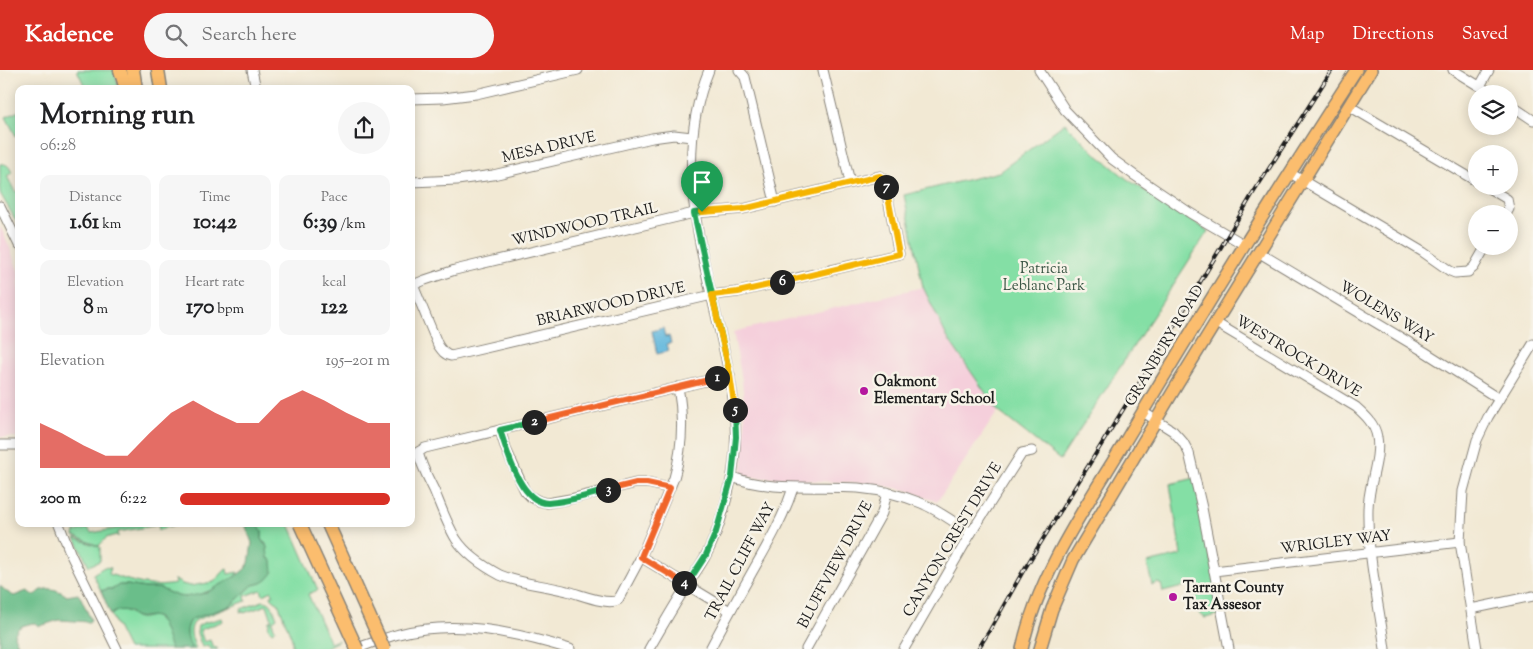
<!DOCTYPE html>
<meta charset="utf-8">
<style>
body{margin:0;font-family:"Sorts Mill Goudy",serif;background:#f6f6f6;color:#202124;height:100vh;display:flex;flex-direction:column;font-size:19px;white-space:nowrap}
*{box-sizing:border-box;margin:0}
p{font-size:16px;color:#757577}
.icon{flex:none;width:28px;height:28px;fill:none;stroke:currentColor;stroke-width:2;stroke-linecap:round;stroke-linejoin:round}
.map{position:relative;flex:1;overflow:hidden}
.details{position:absolute;left:15px;top:15px;width:400px;height:442px;display:flex;flex-direction:column;background:#fff;border-radius:10px;box-shadow:0 2px 12px #0003}
.details>*{flex:none}
.fabs{position:absolute;left:1468px;top:15px;display:grid;gap:10px}
.fabs a{display:grid;place-items:center;width:50px;height:50px;border-radius:50%;background:#fff;box-shadow:0 2px 12px #0003;font-size:25px}
.pin{position:absolute;display:grid;place-items:center;width:42px;height:42px;color:#fff;margin:-51px -21px;border-radius:50% 50% 50% 0;rotate:-45deg;box-shadow:0 0 5px #0007}
.pin .icon{rotate:45deg}
.km{position:absolute;width:25px;height:25px;margin:-12px;border-radius:50%;background:#222;color:#fff;font-size:14px;line-height:25px;text-align:center}
.round{display:grid;place-items:center;flex:none;width:52px;height:52px;border-radius:26px;background:#f6f6f6}
.summary{display:flex;align-items:center;justify-content:space-between;height:85px;padding:0 25px}
h1{font-size:28px;font-weight:700;line-height:38px}
.stats{display:grid;grid-template-columns:repeat(3,1fr);gap:8px;height:85px;padding:5px 25px}
.stats div{display:grid;align-content:center;border-radius:10px;background:#f6f6f6;text-align:center}
.stats b{font-size:21px;font-weight:700}
.stats small{font-size:14px;font-weight:400}
.stats p{font-size:14px}
.chart{height:140px;padding:10px 25px}
.chart p{display:flex;justify-content:space-between}
.chart svg{width:100%;height:90px;margin-top:5px;fill:#d93025;opacity:.7}
ul{padding:0 25px;list-style:none;font-size:16px}
li{display:grid;grid-template-columns:80px 60px 1fr;align-items:center;height:38px}
li i{height:12px;border-radius:6px;background:#d93025}
header{display:flex;align-items:center;gap:30px;box-sizing:border-box;height:70px;padding:0 25px;background:#d93025;color:#fff}
header strong{font-size:24px}
nav{display:flex;gap:28px;margin-inline-start:auto;font-size:18px}
.search{width:350px;height:45px;background:#f6f6f6;display:flex;align-items:center;gap:12px;box-sizing:border-box;padding:0 18px;border-radius:28px;color:#757577;font-size:19px}
.map>svg:first-child{display:block}
</style>
<header>
<strong>Kadence</strong>
<div class="search"><svg class="icon" aria-label="search" viewBox="0 0 24 24"><circle cx="10" cy="10" r="6"/><path d="M15 15l6 6"/></svg>Search here</div>
<nav><a>Map</a><a>Directions</a><a>Saved</a></nav>
</header>
<div class="map">
<svg width="1533" height="579" viewBox="0 0 1533 579">
<rect width="100%" height="100%" fill="#f7f3e8"/>
<filter id="ink" filterUnits="userSpaceOnUse"><feTurbulence type="fractalNoise" baseFrequency=".02" numOctaves="2"/><feDisplacementMap in="SourceGraphic" scale="10" xChannelSelector="R" yChannelSelector="G"/><feConvolveMatrix kernelMatrix="1 2 1 2 8 2 1 2 1" color-interpolation-filters="sRGB"/></filter>
<filter id="wash" filterUnits="userSpaceOnUse"><feTurbulence type="fractalNoise" baseFrequency=".0096" numOctaves="4" result="noise"/><feDisplacementMap in="SourceGraphic" scale="20" xChannelSelector="R" yChannelSelector="G"/><feGaussianBlur stdDeviation="1.12" result="paint"/><feColorMatrix in="noise" values="0 0 0 0 0 0 0 0 0 0 0 0 0 0 0 0 0 1.4 0 .05"/><feComposite in="paint" operator="in"/></filter>
<g filter="url(#wash)">
<rect width="100%" height="100%" fill="#f2e9d4"/>
<g fill="#f5cfdb">
<polygon points="0,156 10,178 19,203 19,367 0,367"/>
<polygon points="923,217 947,267 998,341 937,432 906,420 874,414 747,407 743,404 742,400 745,356 744,331 742,310 733,262"/>
</g>
<g fill="#84dfa5" stroke="#507e60">
<polygon points="77,0 114,0 119,19 86,19"/>
<polygon points="19,41 19,65 16,66 6,47"/>
<polygon points="1065,53 1095,83 1127,109 1208,161 1060,390 998,341 947,267 923,217 904,125 999,102"/>
<path d="M0,94c7,-1 10,3 12,9l-5,3 8,16 4,-2v36l-19,-33z"/>
<polygon points="1195,408 1222,544 1205,548 1198,542 1190,515 1163,522 1161,514 1160,515 1159,513 1152,515 1147,493 1181,485 1170,414"/>
<polygon points="143,454 176,454 159,460 158,455 118,462 118,467 116,465 106,468 99,476 74,466 75,462 88,458 91,463"/>
<path d="M258,454h31l29,66 -10,4 22,49 8,-3v1l-15,8h-31v-10l-14,-36 -8,-7 3,-1 -1,-4 -9,4 -2,-5 -16,6 1,5 -50,19c-9,10 -4,18 0,29h-4c-5,-11 -8,-20 0,-30l38,-13 23,-21 9,-2 10,-9 -1,-14 -3,-3 -2,-13 -4,-5v-8z"/>
<polygon points="75,468 100,477 100,491 89,496"/>
<path d="M104,497l7,1 -2,6c22,7 42,15 66,10l-1,-5 8,5 8,2 24,-4 11,-12 2,-1 1,5 10,-2 -2,4 -22,13 -18,7 -11,1 -8,-1 -18,-8h-14l-17,-3h-9l-6,4h-6l-6,2 -8,-17z"/>
<path d="M263,531c10,0 11,10 14,17l-5,4 3,8 -3,2 -4,-4 1,-7 3,-1 -5,-15 -23,8 -1,-2 -3,1 1,-3z"/>
<path d="M117,540c14,-1 12,6 22,8 6,1 11,-3 16,-1 7,2 14,25 16,32h-43l-17,-34z"/>
<polygon points="222,548 223,551 200,560 204,572 210,570 212,575 218,579 210,579 208,575 202,577 197,563 198,556 203,553"/>
</g>
<g fill="#6bbe8a" stroke="#446d53">
<path d="M245,454h13l4,7v8l5,8 1,11 4,3 1,12 -6,7 -5,3 -9,2 -23,21 -38,13c-8,10 -5,20 0,30h-21c-2,-5 -9,-27 -12,-30 -9,-8 -20,5 -29,-7 -8,-3 -13,-2 -19,3l-10,-24 6,-2h6l6,-4h9l17,3h14l18,8 8,1 21,-4 30,-17 9,-7 4,-6 3,-20z"/>
<path d="M0,516l7,6 7,4 13,-5c2,1 5,4 7,4 3,-1 4,-4 7,-5 10,-3 18,0 26,6l11,-2 3,4 10,22 -2,2 -30,-2 -19,6 -5,-3c-10,1 -18,3 -21,13l6,13h-20z"/>
</g>
<polygon fill="#60b7dd" stroke="#3e6a7c" points="663,258 665,267 669,266 671,273 667,274 669,281 657,284 652,261"/>
</g>
<g filter="url(#ink)">
<g fill="none" stroke-linecap="round" stroke-linejoin="round">
<g stroke="#878278" stroke-width="11">
<g id="minor">
<polyline points="252,0 256,19"/>
<polyline points="739,0 745,7 775,132"/>
<polyline points="823,0 850,112"/>
<polyline points="1039,0 1065,40 1112,89 1134,105 1190,143 1245,175"/>
<polyline points="1453,0 1492,24"/>
<polyline points="1480,16 1489,0"/>
<polyline points="411,29 443,28 476,24 578,0"/>
<polyline points="1509,34 1533,50"/>
<polyline points="1349,36 1476,111"/>
<polyline points="1290,103 1423,182 1450,201 1455,203 1468,202 1474,197 1486,176"/>
<polyline points="411,112 457,110 493,105 652,68 674,65 692,67"/>
<polyline points="1485,116 1507,129 1509,139 1506,144"/>
<polyline points="0,136 19,175"/>
<polyline points="1258,182 1425,282 1499,329"/>
<path d="M411,212l2,3 25,60c4,6 7,10 13,11l261,-61 26,-3 161,-38 -15,-75 -4,-3 -137,33 -49,4 -239,57 -30,10 -12,5 -2,1"/>
<path d="M1216,253l140,84c9,8 19,17 21,30 4,21 -9,49 -9,72 -1,44 11,96 17,140"/>
<path d="M678,317c6,32 5,60 -4,91l-33,79 -23,43c-11,6 -38,-6 -51,-9 -22,-6 -46,-7 -67,-16 -15,-8 -34,-21 -44,-36 -9,-15 -15,-32 -22,-49 -6,-12 -13,-25 -16,-38l7,-4 305,-73"/>
<polyline points="1143,342 1173,361 1183,372 1189,383 1202,438 1229,579"/>
<polyline points="500,360 506,379 525,421 531,427 539,431 547,433 570,429 636,413 647,413 669,418"/>
<polyline points="0,375 19,375"/>
<path d="M732,407c40,15 84,8 126,11 21,2 44,7 63,15 17,7 34,20 50,30"/>
<polyline points="59,454 71,485 117,579"/>
<polyline points="641,487 730,541"/>
<polyline points="1214,501 1460,472"/>
<polyline points="1471,539 1533,526"/>
<path d="M355,579c14,-5 29,-11 44,-15 57,-15 115,-2 171,15"/>
<path d="M649,579c13,-22 25,-44 39,-65 6,-10 13,-19 18,-29 13,-23 25,-67 28,-94 5,-40 -3,-81 -12,-120 -20,-90 -50,-181 -13,-271"/>
<path d="M710,579c13,-25 27,-50 41,-75 16,-28 32,-55 42,-86"/>
<polyline points="806,579 882,443 887,422"/>
<polyline points="904,579 971,463 1022,383 1032,381"/>
<polyline points="1477,579 1460,472 1463,421 1477,370 1488,347 1533,274"/>
</g>
</g>
<g stroke="#878278" stroke-width="14">
<g id="major">
<path d="M1022,579c16,-75 65,-144 104,-209 74,-125 151,-248 230,-370"/>
<polyline points="1040,579 1052,539 1073,490 1177,315 1371,0"/>
</g>
</g>
<g stroke="#878278" stroke-width="15">
<g id="highway">
<polyline points="120,0 126,19"/>
<polyline points="133,0 136,19"/>
<polyline points="158,0 161,19"/>
</g>
</g>
<use href="#minor" stroke="#fff" stroke-width="9"/>
<use href="#major" stroke="#fbbd6e" stroke-width="11"/>
<use href="#highway" stroke="#fbbd6e" stroke-width="12"/>
<g stroke="#1c1c1c" stroke-width="4">
<polyline id="rail" points="978,579 990,560 1022,503 1158,283 1252,125 1332,0"/>
</g>
<use href="#rail" stroke="#f7f3e8" stroke-width="2" stroke-dasharray="5.5" stroke-linecap="butt"/>
<g stroke="#878278" stroke-width="15" stroke-linecap="butt">
<g id="highway-bridge">
<polyline points="300,454 357,579"/>
<polyline points="328,454 384,579"/>
</g>
</g>
<use href="#highway-bridge" stroke="#fbbd6e" stroke-width="12"/>
</g>
</g>
<g fill="none" stroke-linecap="round" stroke-linejoin="round" filter="url(#ink)">
<g stroke="#fff" stroke-width="10">
<polyline id="split-1" points="702,142 694,143 730,305 717,308"/>
</g>
<g stroke="#fff" stroke-width="10">
<polyline id="split-2" points="534,352 717,308"/>
</g>
<g stroke="#fff" stroke-width="10">
<path id="split-3" d="M534,352l-34,8c7,21 20,73 48,73 20,-1 41,-8 60,-13"/>
</g>
<g stroke="#fff" stroke-width="10">
<polyline id="split-4" points="608,420 636,413 647,413 670,418 641,487 684,513"/>
</g>
<g stroke="#fff" stroke-width="10">
<polyline id="split-5" points="684,513 687,514 706,485 716,462 732,407 736,367 735,340"/>
</g>
<g stroke="#fff" stroke-width="10">
<polyline id="split-6" points="735,340 730,305 712,225 738,222 782,212"/>
</g>
<g stroke="#fff" stroke-width="10">
<polyline id="split-7" points="782,212 899,184 886,117"/>
</g>
<g stroke="#fff" stroke-width="10">
<polyline id="split-8" points="702,142 743,139 880,106 884,109 886,117"/>
</g>
<use href="#split-1" stroke="#22a559" stroke-width="6"/>
<use href="#split-2" stroke="#f0652b" stroke-width="6"/>
<use href="#split-3" stroke="#22a559" stroke-width="6"/>
<use href="#split-4" stroke="#f0652b" stroke-width="6"/>
<use href="#split-5" stroke="#22a559" stroke-width="6"/>
<use href="#split-6" stroke="#f5b400" stroke-width="6"/>
<use href="#split-7" stroke="#f5b400" stroke-width="6"/>
<use href="#split-8" stroke="#f5b400" stroke-width="6"/>
</g>
<g fill="#b5179e" stroke="#f7f3e8" stroke-width="2">
<circle cx="864" cy="321" r="5"/>
<circle cx="1173" cy="527" r="5"/>
</g>
<g text-anchor="middle" dominant-baseline="central" stroke-width="5" stroke-linejoin="round" paint-order="stroke">
<g font-size="15" fill="#1c1c1c" stroke="#f7f3e8">
<text transform="translate(549 78) rotate(-13)">MESA DRIVE</text>
<text transform="translate(585 155) rotate(-13)">WINDWOOD TRAIL</text>
<text transform="translate(611 235) rotate(-13)">BRIARWOOD DRIVE</text>
<text transform="translate(1386 243) rotate(31)">WOLENS WAY</text>
<text transform="translate(1165 276) rotate(-59)">GRANBURY ROAD</text>
<text transform="translate(1298 287) rotate(31)">WESTROCK DRIVE</text>
<text transform="translate(953 470) rotate(-59)">CANYON CREST DRIVE</text>
<text transform="translate(1336 473) rotate(-7)">WRIGLEY WAY</text>
<text transform="translate(741 492) rotate(-62)">TRAIL CLIFF WAY</text>
<text transform="translate(836 495) rotate(-62)">BLUFFVIEW DRIVE</text>
</g>
<g font-size="15" fill="#3b5645" stroke="#f7f3e8">
<text x="1044" y="199">Patricia<tspan x="1044" dy="17">Leblanc Park</tspan></text>
</g>
<g font-size="15" font-weight="bold" fill="#1c1c1c" stroke="#f7f3e8" text-anchor="start">
<text x="874" y="312">Oakmont<tspan x="874" dy="17">Elementary School</tspan></text>
<text x="1183" y="518">Tarrant County<tspan x="1183" dy="17">Tax Assesor</tspan></text>
</g>
</g>
</svg>
<div class="fabs">
<a><svg class="icon" aria-label="layers" viewBox="0 0 24 24"><path d="M12 4l9 5-9 5-9-5zM3 14l9 5 9-5"/></svg></a>
<a>+</a>
<a>−</a>
</div>
<div class="pin" style="left:702px;top:142px;background:#1e9e55"><svg class="icon" aria-label="arrive" viewBox="0 0 24 24"><path d="M6 21V4h12l-3 4 3 4H6"/></svg></div>
<b class="km" style="left:717px;top:308px">1</b>
<b class="km" style="left:534px;top:352px">2</b>
<b class="km" style="left:608px;top:420px">3</b>
<b class="km" style="left:684px;top:513px">4</b>
<b class="km" style="left:735px;top:340px">5</b>
<b class="km" style="left:782px;top:212px">6</b>
<b class="km" style="left:886px;top:117px">7</b>
<section class="details">
<div class="summary"><div><h1>Morning run</h1><p>06:28</p></div><a class="round"><svg class="icon" aria-label="share" viewBox="0 0 24 24"><path d="M12 15V3M7 8l5-5 5 5M5 13v7h14v-7"/></svg></a></div>
<div class="stats">
<div><p>Distance</p><b>1.61<small> km</small></b></div>
<div><p>Time</p><b>10:42</b></div>
<div><p>Pace</p><b>6:39<small> /km</small></b></div>
</div>
<div class="stats">
<div><p>Elevation</p><b>8<small> m</small></b></div>
<div><p>Heart rate</p><b>170<small> bpm</small></b></div>
<div><p>kcal</p><b>122</b></div>
</div>
<div class="chart"><p><span>Elevation</span>195–201 m</p>
<svg viewBox="0 0 160 44" preserveAspectRatio="none"><path d="M0 44V22L10 27L20 33L30 38L40 38L50 27L60 17L70 11L80 17L90 22L100 22L110 11L120 6L130 11L140 17L150 22L160 22V44z"/></svg>
</div>
<ul>
<li><b>200 m</b>6:22<i style="width:100%"></i></li>
</ul>
</section>
</div>
